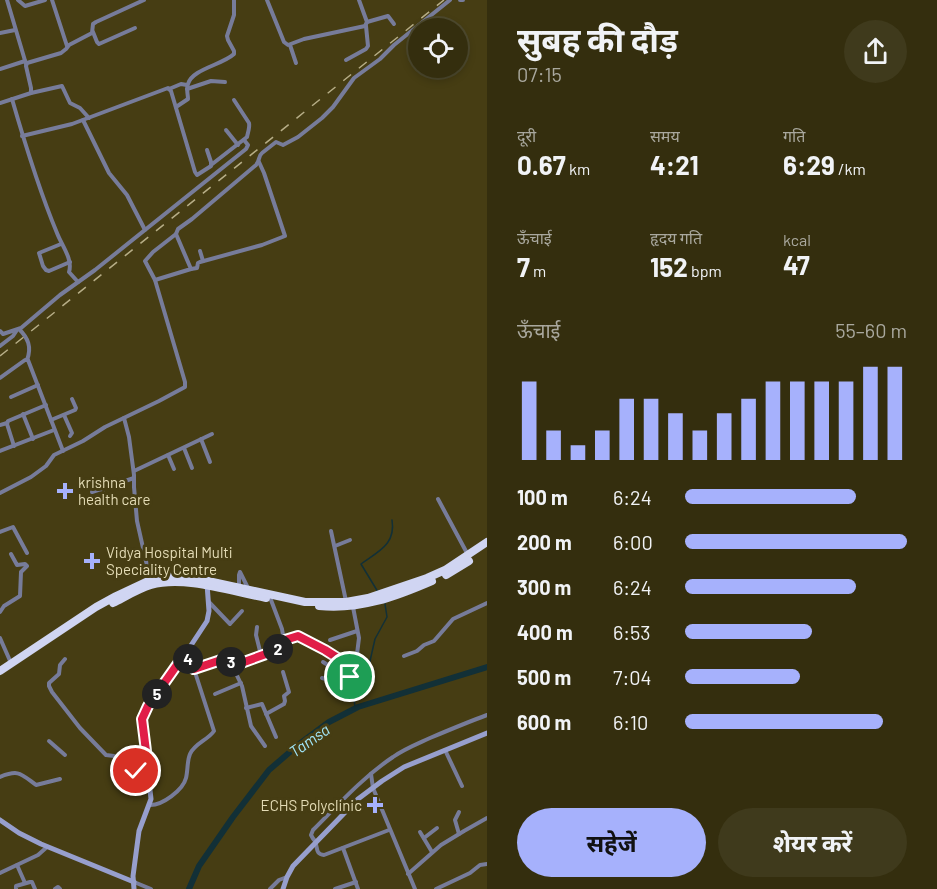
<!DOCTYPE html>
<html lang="hi">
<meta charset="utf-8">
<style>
body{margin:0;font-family:Barlow,"Noto Sans Devanagari",sans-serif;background:#3f3a1c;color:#f1f3f6;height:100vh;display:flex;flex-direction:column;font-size:22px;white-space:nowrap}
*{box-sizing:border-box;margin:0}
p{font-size:20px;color:#a9a89e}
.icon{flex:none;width:33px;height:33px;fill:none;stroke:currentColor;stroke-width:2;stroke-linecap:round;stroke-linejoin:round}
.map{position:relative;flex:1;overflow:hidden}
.side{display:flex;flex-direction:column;background:#342e0e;width:450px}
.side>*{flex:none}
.buttons{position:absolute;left:408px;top:18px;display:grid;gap:12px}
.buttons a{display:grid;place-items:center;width:60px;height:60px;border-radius:50%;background:#342e0e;box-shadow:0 3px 9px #0003,0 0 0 2px #4e4a2e;font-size:30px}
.pin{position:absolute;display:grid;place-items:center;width:51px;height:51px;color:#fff;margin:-26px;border:3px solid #fff;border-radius:50%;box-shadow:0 2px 6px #0007}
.km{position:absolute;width:30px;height:30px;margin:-15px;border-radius:50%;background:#222;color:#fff;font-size:16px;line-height:30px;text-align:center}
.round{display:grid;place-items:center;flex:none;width:63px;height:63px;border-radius:32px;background:#3f3a1c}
.overview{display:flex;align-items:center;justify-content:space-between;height:102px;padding:0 30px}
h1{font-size:33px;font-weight:700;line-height:45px}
.figures{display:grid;grid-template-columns:repeat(3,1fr);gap:9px;height:102px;padding:6px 30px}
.figures div{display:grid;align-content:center}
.figures b{font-size:26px;font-weight:700}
.figures small{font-size:16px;font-weight:400}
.figures p{font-size:16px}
.chart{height:168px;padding:12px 30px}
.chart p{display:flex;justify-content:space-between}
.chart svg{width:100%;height:108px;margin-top:6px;stroke:#a6b1fc;stroke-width:6}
.primary-button{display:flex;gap:12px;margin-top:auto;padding:12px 30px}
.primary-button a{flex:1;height:69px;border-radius:36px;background:#a6b1fc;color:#111;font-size:24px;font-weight:700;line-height:69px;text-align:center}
.primary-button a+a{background:#3f3a1c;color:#f1f3f6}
ul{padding:0 30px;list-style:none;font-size:20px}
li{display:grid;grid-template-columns:96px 72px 1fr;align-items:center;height:45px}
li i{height:15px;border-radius:8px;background:#a6b1fc}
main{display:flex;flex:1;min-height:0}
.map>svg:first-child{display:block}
</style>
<main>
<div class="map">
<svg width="487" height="889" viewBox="0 0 487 889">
<rect width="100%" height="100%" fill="#463d13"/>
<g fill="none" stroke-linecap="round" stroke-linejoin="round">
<g stroke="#123037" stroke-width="1.5">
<path d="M378,592l-17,-28c18,-13 35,-20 31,-44"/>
<path d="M355,708c-1,-14 -4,-18 10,-25l10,-44 12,-22 -2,-13"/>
</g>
<polyline stroke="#123037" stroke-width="6" points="189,889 199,866 233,817 269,770 298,745 329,722 358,707 487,667"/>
<g stroke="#777c9a" stroke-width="4">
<polyline points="7,0 26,64"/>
<polyline points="18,0 25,6 45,0"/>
<polyline points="52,0 67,46"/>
<polyline points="267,0 284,42 288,45 304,39 365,26 367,22 359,0"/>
<polyline points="460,0 463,0"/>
<polyline points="367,22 388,16 394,24"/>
<polyline points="93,32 97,42 99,44 135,28"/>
<polyline points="0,33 15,30"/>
<polyline points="290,45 296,63"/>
<polyline points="346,60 366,49 368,46 366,26"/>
<polyline points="0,69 25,61"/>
<polyline points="169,89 181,84 187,85"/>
<polyline points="187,89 211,81 225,82"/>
<polyline points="31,93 62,86 70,103 80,108 89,118"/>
<path d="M12,99c13,45 27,91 45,134 5,13 16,26 12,39l9,10"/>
<polyline points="0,103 31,93 31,88 26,66 27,63 61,53 66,49 69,45 92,33 93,24 96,22 144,0"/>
<path d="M176,107l12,-8c0,-4 -2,-11 0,-15 4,-15 34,-19 46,-30v-3l-6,-11 -1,-4 7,-21v-15"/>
<polyline points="83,120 109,173 127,195 145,230"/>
<polyline points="226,130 238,145"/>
<polyline points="22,136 72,124 168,88 171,91 195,172 197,175 211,166 211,162 207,150"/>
<path d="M211,165l36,-28c1,-5 3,-10 2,-14l-15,-23"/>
<polyline points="61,244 39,253 43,266 46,270 49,271 70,262"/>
<polyline points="200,251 203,261"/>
<polyline points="191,269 197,268 198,263 200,262 262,245 285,236 264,173 259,162"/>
<path d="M155,280l36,-11 -15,-35 2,-5 14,-10 64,-54c4,-4 2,-9 6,-12l14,-11 7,3 15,-8 24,-19 11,-11 21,-29 26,-19 14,-14 56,-45"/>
<path d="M19,329c9,9 13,18 8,31"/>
<polyline points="0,331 3,334 21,328 60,295 95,270 246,149 248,145 244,140"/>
<polyline points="0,346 13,336 17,330"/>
<polyline points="0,378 25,360 28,360 63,451"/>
<polyline points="11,397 38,385"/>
<polyline points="23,414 33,439"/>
<polyline points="64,415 72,433 70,436"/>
<polyline points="124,418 129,437 134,475 134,487 137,521 150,579"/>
<polyline points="51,420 75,410 76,408 72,399"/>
<polyline points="0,425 7,423"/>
<polyline points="201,439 210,462"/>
<polyline points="14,446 7,424 8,421 46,405"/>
<polyline points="184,448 192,468"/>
<polyline points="0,451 54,430"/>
<polyline points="168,455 174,469"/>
<polyline points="134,471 212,434"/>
<polyline points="102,489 107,504"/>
<polyline points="92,492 134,478"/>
<polyline points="0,493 31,477 46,466 54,455 83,441 105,427 159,401 185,387 185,382 155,280 145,261 153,252 176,234"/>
<polyline points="438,499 468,555"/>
<polyline points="331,531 346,601"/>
<polyline points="0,532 13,527 27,553"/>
<polyline points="335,546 350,540"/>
<polyline points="239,587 239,575 240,572 248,588"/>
<polyline points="271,600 282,629 284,641"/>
<polyline points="208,601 230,624 242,611"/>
<polyline points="0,612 4,606 20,596 21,572 27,566 25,564 17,565 11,554"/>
<polyline points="257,627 256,635 261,655"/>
<polyline points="0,638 11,663"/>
<polyline points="330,640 357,631"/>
<polyline points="404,656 417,651 424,645 434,641 453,619 487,603"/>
<polyline points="65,659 60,665 59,674 49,683 49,686 52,692 80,728 106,755 114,756 132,771 147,768"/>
<polyline points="323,662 336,670 354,678 359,638 353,607"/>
<polyline points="233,666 277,650 280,648 285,640 298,636 325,650 355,669"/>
<polyline points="194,669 226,658 229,659 242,686 251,726 265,746"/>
<polyline points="322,678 351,686 353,684 354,678"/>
<polyline points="215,694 241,683"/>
<polyline points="246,708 262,704 276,737"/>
<polyline points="266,714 284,704 285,701 284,696 289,692 283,672"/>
<polyline points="49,741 65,755"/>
<polyline points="445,750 462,786"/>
<polyline points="371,774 373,788 415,889"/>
<path d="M0,777c19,-8 21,-3 36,8l24,-6"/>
<path d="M149,805c13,1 34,-15 37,-27 2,-8 1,-17 4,-24 5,-11 18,-14 24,-23l-20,-62 -4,-8 -5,-6"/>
<polyline points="459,812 455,820 459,834"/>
<path d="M389,830l-65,25c-9,-1 -6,-7 -9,-14 -2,-2 -3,-4 -4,-6l2,-5c25,-25 50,-53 80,-73 11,-8 24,-13 37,-19 19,-8 38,-16 57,-23"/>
<polyline points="420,832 432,852"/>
<polyline points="424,838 437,828"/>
<polyline points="343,848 358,889"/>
<polyline points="17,865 25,883"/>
<polyline points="0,873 38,855 47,847"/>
<polyline points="408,874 441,845 464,831 487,818"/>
<polyline points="134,882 151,889"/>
<polyline points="16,889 16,886 30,882 32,882 35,889"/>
<polyline points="55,889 58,887 60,889"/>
<polyline points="270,889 279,880 287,877"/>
<polyline points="335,889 356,882"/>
<polyline points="436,889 470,873 480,865 487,864"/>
</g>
<g stroke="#979fcd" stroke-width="5">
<polyline points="0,820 19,833 41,844 134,882"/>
<polyline points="134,889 133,876 139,831 151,799 142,719 148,706 182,659 207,621 209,611 207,584"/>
<polyline points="283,889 287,877 293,866 358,799 382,781 404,767 487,733"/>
</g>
<g stroke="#d0d5f2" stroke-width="8">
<polyline points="446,575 469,561"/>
<path d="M113,603c12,-6 25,-14 38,-18 33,-10 82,7 115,13"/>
<path d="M319,606c41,4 76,-9 113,-25"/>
<polyline points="0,671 96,607 116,596 150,580 165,576 182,576 208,581 305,602 346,602 368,598 427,578 445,570 487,542"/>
</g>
<polyline stroke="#b7ae87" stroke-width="1.5" stroke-dasharray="10 10" stroke-linecap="butt" points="0,356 444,0"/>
</g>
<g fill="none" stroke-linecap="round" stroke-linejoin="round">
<g stroke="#fff" stroke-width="12">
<polyline id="route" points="136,771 148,767 142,719 148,706 184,655 191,663 194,669 227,658 233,666 277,650 280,649 285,640 298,636 325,650 355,669 354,678 350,677"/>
</g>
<use href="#route" stroke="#e11d48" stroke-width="8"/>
</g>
<g fill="#a6b1fc" stroke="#463d13" stroke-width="2">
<path d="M62 482h6v6h6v6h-6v6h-6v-6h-6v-6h6z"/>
<path d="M89 552h6v6h6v6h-6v6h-6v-6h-6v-6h6z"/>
<path d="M372 796h6v6h6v6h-6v6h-6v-6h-6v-6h6z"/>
</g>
<g text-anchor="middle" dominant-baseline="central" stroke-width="6" stroke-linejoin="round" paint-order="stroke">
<g font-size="15" fill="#e4dcb6" stroke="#463d13" text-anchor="start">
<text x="78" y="482">krishna<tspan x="78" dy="17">health care</tspan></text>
<text x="106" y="552">Vidya Hospital Multi<tspan x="106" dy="17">Speciality Centre</tspan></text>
<text x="362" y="805" text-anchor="end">ECHS Polyclinic</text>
</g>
<g font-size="16" font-style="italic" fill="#a2e7fb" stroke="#463d13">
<text transform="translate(309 740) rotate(-35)">Tamsa</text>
</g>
</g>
</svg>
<div class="buttons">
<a><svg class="icon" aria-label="locate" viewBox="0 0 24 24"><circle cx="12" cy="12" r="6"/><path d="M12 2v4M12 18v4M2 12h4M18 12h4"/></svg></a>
</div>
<div class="pin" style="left:350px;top:677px;background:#1e9e55"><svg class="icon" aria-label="arrive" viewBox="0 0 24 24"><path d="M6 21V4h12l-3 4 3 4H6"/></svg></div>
<div class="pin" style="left:136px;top:771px;background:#d93025"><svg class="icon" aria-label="check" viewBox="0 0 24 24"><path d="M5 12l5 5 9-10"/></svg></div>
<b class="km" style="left:278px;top:649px">2</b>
<b class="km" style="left:231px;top:662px">3</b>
<b class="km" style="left:188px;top:659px">4</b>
<b class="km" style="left:157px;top:694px">5</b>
</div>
<section class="side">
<div class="overview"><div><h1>सुबह की दौड़</h1><p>07:15</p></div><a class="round"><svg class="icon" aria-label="share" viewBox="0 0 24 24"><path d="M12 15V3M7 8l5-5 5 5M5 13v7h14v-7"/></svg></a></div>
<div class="figures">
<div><p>दूरी</p><b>0.67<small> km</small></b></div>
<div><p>समय</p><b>4:21</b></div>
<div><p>गति</p><b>6:29<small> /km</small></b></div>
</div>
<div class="figures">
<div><p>ऊँचाई</p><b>7<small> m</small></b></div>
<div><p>हृदय गति</p><b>152<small> bpm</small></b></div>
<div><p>kcal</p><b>47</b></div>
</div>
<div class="chart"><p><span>ऊँचाई</span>55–60 m</p>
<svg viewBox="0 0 160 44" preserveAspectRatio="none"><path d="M5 44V12M15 44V32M25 44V38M35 44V32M45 44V19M55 44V19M65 44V25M75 44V32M85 44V25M95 44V19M105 44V12M115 44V12M125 44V12M135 44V12M145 44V6M155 44V6"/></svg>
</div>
<ul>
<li><b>100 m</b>6:24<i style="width:77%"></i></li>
<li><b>200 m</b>6:00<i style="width:100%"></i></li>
<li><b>300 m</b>6:24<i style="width:77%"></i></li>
<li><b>400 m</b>6:53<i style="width:57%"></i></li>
<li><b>500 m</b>7:04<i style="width:52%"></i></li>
<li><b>600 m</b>6:10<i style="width:89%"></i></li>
</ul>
<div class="primary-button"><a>सहेजें</a><a>शेयर करें</a></div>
</section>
</main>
